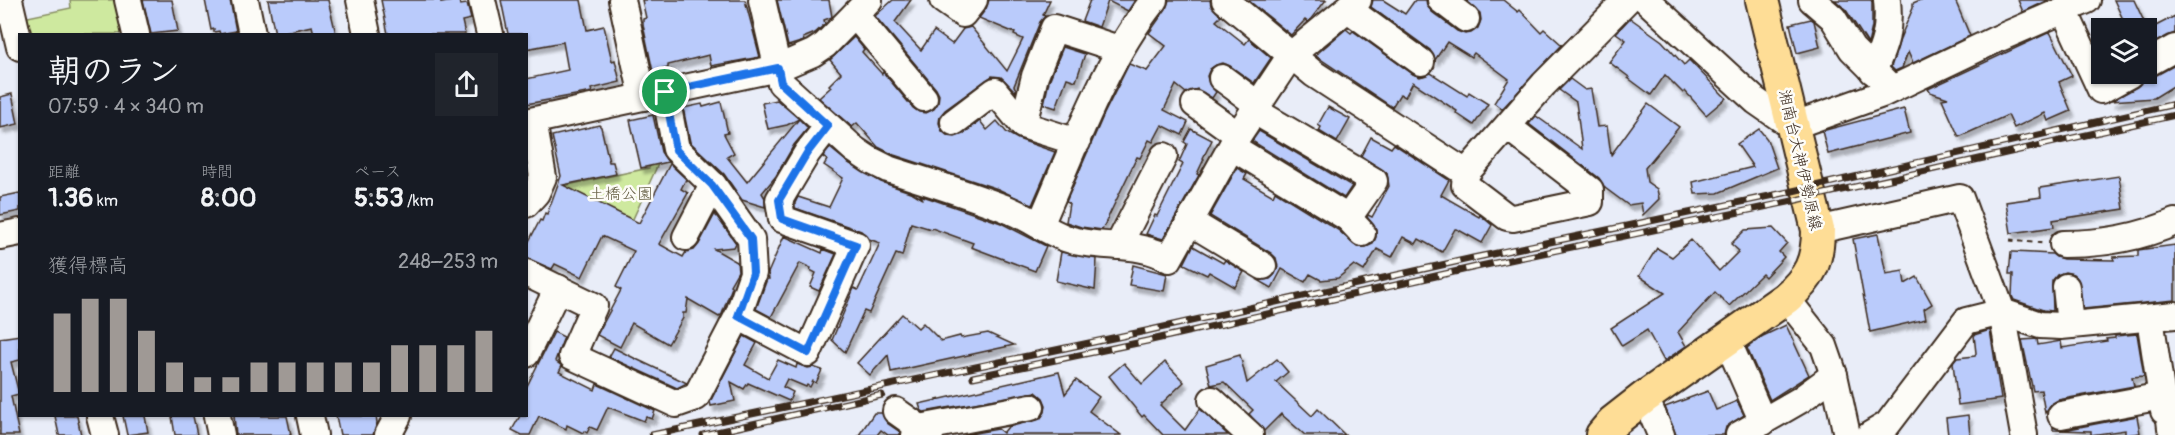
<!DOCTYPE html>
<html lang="ja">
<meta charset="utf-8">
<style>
body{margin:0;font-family:Pangolin,"Klee One",sans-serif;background:#20242c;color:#f1f3f6;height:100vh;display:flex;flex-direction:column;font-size:22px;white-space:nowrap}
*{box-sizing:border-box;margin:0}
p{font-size:20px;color:#9ea1a6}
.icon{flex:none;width:33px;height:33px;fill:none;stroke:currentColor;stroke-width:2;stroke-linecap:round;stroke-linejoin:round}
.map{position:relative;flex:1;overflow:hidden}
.details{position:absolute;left:18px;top:33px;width:510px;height:384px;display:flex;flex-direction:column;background:#171b24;border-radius:0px;box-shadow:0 2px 4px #0004}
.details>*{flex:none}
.controls{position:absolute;left:2091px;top:18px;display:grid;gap:12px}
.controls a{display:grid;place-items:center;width:66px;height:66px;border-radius:0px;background:#171b24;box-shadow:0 2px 4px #0004;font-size:30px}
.pin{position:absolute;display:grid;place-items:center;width:51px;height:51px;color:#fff;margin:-26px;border:3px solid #fff;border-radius:50%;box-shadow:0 2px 6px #0007}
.round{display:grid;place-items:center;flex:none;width:63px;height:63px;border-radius:0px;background:#20242c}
.overview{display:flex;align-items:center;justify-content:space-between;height:102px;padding:0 30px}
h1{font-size:33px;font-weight:700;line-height:45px}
.figures{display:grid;grid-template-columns:repeat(3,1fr);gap:9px;height:102px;padding:6px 30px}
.figures div{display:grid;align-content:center}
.figures b{font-size:26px;font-weight:700}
.figures small{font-size:16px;font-weight:400}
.figures p{font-size:16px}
.chart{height:168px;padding:12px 30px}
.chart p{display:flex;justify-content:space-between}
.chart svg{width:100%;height:108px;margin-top:6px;stroke:#9f9995;stroke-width:6}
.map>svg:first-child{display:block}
</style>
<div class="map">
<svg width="2175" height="435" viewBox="0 0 2175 435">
<defs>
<filter id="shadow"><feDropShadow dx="3.5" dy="5.5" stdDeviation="1.5" flood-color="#0004"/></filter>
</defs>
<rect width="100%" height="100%" fill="#e9edf8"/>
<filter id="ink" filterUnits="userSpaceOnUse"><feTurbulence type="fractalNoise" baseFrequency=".0167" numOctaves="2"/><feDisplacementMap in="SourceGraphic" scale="12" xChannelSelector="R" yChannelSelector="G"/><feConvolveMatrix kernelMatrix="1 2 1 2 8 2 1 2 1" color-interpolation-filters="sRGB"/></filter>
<g filter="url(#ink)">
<g fill="#cee99f" stroke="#848a5e" stroke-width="1.5">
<polygon points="70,0 117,0 124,34 26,34 23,18 71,8"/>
<polygon points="668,124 671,136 632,221 558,187 649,168"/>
</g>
<g fill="#bacbfb" stroke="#3b2a1e" stroke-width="1.5" filter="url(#shadow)">
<polygon points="143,0 172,0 178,31 151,34"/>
<polygon points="205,0 230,0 236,31 220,34 219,31 214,32 214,29 211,30"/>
<polygon points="268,0 328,0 336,34 314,34 312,26 275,34"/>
<polygon points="381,0 441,0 441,3 459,0 460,5 467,4 471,19 462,21 465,34 388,34"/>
<polygon points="501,0 581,0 587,30 604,26 612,61 615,60 620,82 591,89 592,92 526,104 526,79 568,70 563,42 526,49 526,34 508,34"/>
<polygon points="642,0 745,0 760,57 711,66 709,55 668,65 668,68 653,72 643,25 643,19 646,18"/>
<polygon points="777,0 829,0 832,17 824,20 825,24 815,33 803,38 804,41 788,46"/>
<polygon points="893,0 911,0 895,22 921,50 934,31 952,44 963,29 971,27 1007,71 1023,39 1014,35 1015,33 979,18 986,9 989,0 1050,0 1043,15 1045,16 1040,22 1014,86 1016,89 1016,92 1001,77 992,76 945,110 940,116 939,123 942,131 948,136 955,137 963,134 980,121 987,130 997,121 1007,133 1018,139 1055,152 1032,205 998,189 894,155 878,147 857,123 852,127 819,98 831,87 829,85 841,73 830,60 854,37 864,49 862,52 882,74 883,72 913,108 919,112 926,113 934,109 938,103 939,95 936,89 875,16"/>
<polygon points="1090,0 1135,0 1128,11 1108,1 1099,27 1082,21"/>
<polygon points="1169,0 1210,0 1211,6 1221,16 1216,21 1245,44 1249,39 1271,58 1254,83 1230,66 1223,63 1216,65 1210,69 1207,76 1209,84 1216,92 1212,98 1197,89 1186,93 1176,85 1164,110 1188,122 1182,135 1162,125 1153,142 1149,140 1140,158 1137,157 1102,230 1081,227 1066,222 1069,203 1066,202 1104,114 1129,64 1147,71 1166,46 1149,33 1166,9"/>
<polygon points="1248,0 1326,0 1310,20 1308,22 1305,20 1291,35"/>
<polygon points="1383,0 1405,14 1415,0 1426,0 1427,6 1432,12 1457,31 1465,34 1471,33 1478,28 1481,20 1480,13 1466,0 1503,0 1518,12 1520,10 1541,32 1544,29 1562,45 1502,109 1494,103 1509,79 1474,53 1471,57 1447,42 1435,60 1430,50 1371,7 1373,0"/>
<polygon points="1835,0 1871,0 1872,2 1872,27 1868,44 1846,10"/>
<polygon points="1920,0 1955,0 1970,36 1913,63 1908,52 1902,68 1895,71 1891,67 1901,36 1913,8 1913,3"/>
<polygon points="2018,0 2049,0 2023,12"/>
<polygon points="2114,0 2134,0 2147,28 2127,28"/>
<polygon points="2175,16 2175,33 2149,45 2146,31"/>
<polygon points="1630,18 1662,41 1684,65 1689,60 1726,98 1706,115 1685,91 1683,93 1665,75 1651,95 1628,78 1629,77 1609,62 1626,40 1616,33"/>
<polygon points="1811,19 1814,21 1820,47 1797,53 1790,24"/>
<polygon points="1346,29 1351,33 1353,31 1413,74 1420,77 1431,73 1467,96 1469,92 1488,104 1474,125 1456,113 1457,111 1413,82 1405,97 1400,94 1392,107 1316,56 1319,52"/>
<polygon points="2050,32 2072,76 2059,82 2071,111 2048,121 2045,113 2014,128 2008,115 1959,137 1942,99 1948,98 1930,92 1928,89"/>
<polygon points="1063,47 1085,54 1076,81 1067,78 1056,108 1044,104 1049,81"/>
<polygon points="2175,65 2175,85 2154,98 2111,101 2137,87 2144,79 2153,77"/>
<polygon points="1570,79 1585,90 1591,89 1597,127 1607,126 1611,155 1648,104 1679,127 1645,168 1647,182 1657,189 1659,199 1643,215 1641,203 1628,205 1605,188 1599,178 1529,124 1536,116 1582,149 1576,102 1559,90"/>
<polygon points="12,94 18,124 0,128 0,97"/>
<polygon points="777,100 799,119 787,125 768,129 762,103"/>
<polygon points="721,102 728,133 724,134 734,153 727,157 747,182 799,119 808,128 794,145 776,176 762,193 765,198 765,207 742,200 724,174 690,142 683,108 702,104 703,107"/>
<polygon points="1328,107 1350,119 1337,142 1319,131 1321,127 1318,125"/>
<polygon points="1904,109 1910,133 1828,154 1822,131"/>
<polygon points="653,115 661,152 668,162 641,168 630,120"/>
<polygon points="599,125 601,127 609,162 613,162 616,174 563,185 639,223 670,164 686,179 681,189 688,193 659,244 683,257 686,252 694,250 699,244 715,214 736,243 734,247 714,249 737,262 738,271 730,285 732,287 722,314 719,317 688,299 686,313 683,313 683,318 668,344 632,323 620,347 597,335 621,290 616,287 634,251 602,236 582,277 555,264 552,269 526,258 526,247 540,220 542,221 545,213 547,214 561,176 552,136"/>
<polygon points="1191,129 1212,140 1203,158 1204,159 1197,174 1199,175 1163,239 1146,234 1155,215 1157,216 1183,164 1179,162 1187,144 1184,142"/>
<polygon points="1759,129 1767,139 1777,168 1718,193 1695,194 1693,182 1753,167 1737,144"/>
<polygon points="1259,131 1352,186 1344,198 1252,141"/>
<polygon points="1371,137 1391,148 1394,144 1449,180 1441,195 1479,217 1480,215 1492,225 1482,243 1457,229 1455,229 1442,252 1419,239 1416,244 1403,237 1392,257 1377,249 1364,271 1354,265 1338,278 1321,280 1310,274 1305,282 1282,269 1272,288 1258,280 1270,279 1275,274 1278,267 1276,258 1271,253 1210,216 1237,168 1247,174 1244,179 1273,196 1275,191 1338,230 1357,247 1366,247 1373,244 1376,237 1376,229 1367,217 1368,215 1372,217 1389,186 1387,173 1361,156"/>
<polygon points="830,148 847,162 881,182 913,193 923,199 920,195 1001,223 1046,246 1035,271 971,247 973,243 932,228 931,229 911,223 902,256 896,254 869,313 864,311 845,352 832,340 854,288 858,290 880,243 869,239 861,231 795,208 795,203 798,197 829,207 843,178 824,165 827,160 823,157"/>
<polygon points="2119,176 2124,209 2053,220 2054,227 2011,233 2006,202 2041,197 2040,188"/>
<polygon points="20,193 20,211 0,215 0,197"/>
<polygon points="1773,228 1787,243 1779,252 1784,257 1765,277 1762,274 1729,306 1715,292 1678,332 1686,346 1664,361 1647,330 1622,346 1611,328 1665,293 1639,276 1657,248 1672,257 1691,240 1719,271 1739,251 1731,244 1745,230"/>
<polygon points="1878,234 1886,274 1903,271 1905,284 1917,277 1932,304 1924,309 1926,319 1870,332 1853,239"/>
<polygon points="784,236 822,253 823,249 836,254 819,291 810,287 816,273 810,270 811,268 800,263 771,317 756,309 767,279 769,279 768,273"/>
<polygon points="2175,245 2175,300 2083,309 2078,279 2073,274 2065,272 2057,275 2052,281 2053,311 2043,310 2014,300 2012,296 2013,274 2009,274 2011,252 2013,252 2052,254 2056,257 2063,259 2114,260 2113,257 2138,256 2138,250"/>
<polygon points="1193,246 1223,263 1225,260 1244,272 1235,287 1209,272 1207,275 1184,264"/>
<polygon points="1061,252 1097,259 1095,290 1056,281"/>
<polygon points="1133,265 1167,274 1164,291 1129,285"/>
<polygon points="902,314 918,328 923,323 941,341 960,336 961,338 988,333 1014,345 891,372 888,355 870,375 857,363"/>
<polygon points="1786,325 1809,375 1770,400 1747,348 1763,336"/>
<polygon points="1990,330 2001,399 1958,405 1953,363 1957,358 1975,356 1976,353 1974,335"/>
<polygon points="554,332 564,337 555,361 562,366 559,372 595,390 597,384 655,411 652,419 646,417 644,421 608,407 597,430 590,427 587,433 584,431 583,433 567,425 566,429 539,416 530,435 522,435 512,430 520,416 526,416 526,388"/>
<polygon points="2137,334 2144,376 2132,377 2134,386 2058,400 2051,404 2045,413 2041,390 2033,391 2022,340 2037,339 2038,345 2061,341 2062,348 2107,341 2106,339 2115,338 2115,336"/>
<polygon points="20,335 20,360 11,362 19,394 11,396 19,435 0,435 0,338"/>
<polygon points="744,336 757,343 745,365 768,378 778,360 796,368 797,364 808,368 813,367 822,370 816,383 813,381 810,387 807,385 806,387 787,379 783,387 793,392 789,401 748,383 744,389 731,382 735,401 711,406 710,402"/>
<polygon points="614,348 636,359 687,383 677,388 609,357"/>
<polygon points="1240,355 1247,383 1277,359 1288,372 1276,382 1312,416 1318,409 1345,435 1305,435 1281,414 1264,431 1249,414 1253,410 1224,382 1211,385 1206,365"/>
<polygon points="1165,362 1184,382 1160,405 1185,430 1200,409 1228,435 1163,435 1144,415 1142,417 1109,376 1124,363 1142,384"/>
<polygon points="1059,372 1065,394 1076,380 1099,397 1089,411 1121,435 964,435 998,429 1003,433 1008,427 1040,419 1045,412 1046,405 1043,398 1036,392 924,412 921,410 919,404"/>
<polygon points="1708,391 1716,410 1737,401 1744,415 1726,427 1724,435 1676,435 1665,407"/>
<polygon points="874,413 882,413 887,423 900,432 900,435 888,435 881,430 877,435 859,435"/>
<polygon points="1968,415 1970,435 1948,435 1946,418"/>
<polygon points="55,416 77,416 81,435 59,435"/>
<polygon points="123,416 145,416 148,432 127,435"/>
<polygon points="172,416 193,416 197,435 175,435"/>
<polygon points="234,416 287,416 291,435 236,435"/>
<polygon points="336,416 376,416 377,423 373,435 340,435"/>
<polygon points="2137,416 2140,433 2125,435 2125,430 2091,435 2091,431 2053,430 2053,427 2064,430"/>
</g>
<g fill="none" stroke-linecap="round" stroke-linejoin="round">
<g stroke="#3b2a1e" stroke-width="30">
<g id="minor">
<polyline points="9,0 20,47"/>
<polyline points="128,0 136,34"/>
<polyline points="245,0 252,34"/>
<polyline points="360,0 367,34"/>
<polyline points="482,0 490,34"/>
<polyline points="622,0 643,97"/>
<path d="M762,0l19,83 74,67 15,10 18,9c40,13 80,25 119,40 20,8 38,21 58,29 33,12 74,2 104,21l69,-124 53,-80 67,-55"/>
<polyline points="943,0 963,14 974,0"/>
<polyline points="1225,0 1314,74 1466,173 1544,84 1627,0"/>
<polyline points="1441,0 1466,19"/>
<polyline points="1646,0 1756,101 1792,126 1882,94 1995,40 2087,0"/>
<polyline points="1812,0 1833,18 1852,49 1892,89"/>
<polyline points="1348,9 1421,62"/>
<polyline points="2064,10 2101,90 2130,74"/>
<polyline points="855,15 924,98"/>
<polyline points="2146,64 2175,48"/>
<path d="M1873,71c12,-26 17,-41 14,-71"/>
<polyline points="1222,78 1257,104"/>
<polyline points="665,92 676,149 713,185 751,239 753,273 738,316 808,353 856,245 782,219 779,200 807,153 828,126"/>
<polyline points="1195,104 1238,135"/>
<polyline points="1253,110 1374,181 1348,218"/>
<polyline points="526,122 778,68 813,53 825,45 869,0"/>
<polyline points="954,122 995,91 1023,125 1077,142"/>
<polyline points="1023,125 1035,76 1054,28 1119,49"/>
<polyline points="1232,147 1348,218 1362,233"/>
<polyline points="1466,173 1465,185 1507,217 1513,218 1590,202 1590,190 1508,127"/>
<polyline points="526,204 536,193 543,177 533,121"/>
<polyline points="1190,222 1263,266"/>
<path d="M1040,225c33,-75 63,-161 114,-225"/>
<polyline points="1818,230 1960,198 2002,312 2024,435"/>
<polyline points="0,236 20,232"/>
<polyline points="686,237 713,185"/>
<path d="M2063,244c39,0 76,-6 112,-22"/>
<polyline points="1118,246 1164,156"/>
<polyline points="526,273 594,306 572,356 676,404 696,397 738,316"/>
<polyline points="2066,287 2070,325"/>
<polyline points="1786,298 1824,346 1834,375 1847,435"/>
<polyline points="2150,318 2164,411 2169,411 2171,428"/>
<polyline points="1727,340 1763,422"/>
<polyline points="526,354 558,288"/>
<polyline points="1645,397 1661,435"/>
<polyline points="1212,400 1250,435"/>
<polyline points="896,411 930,435"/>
<polyline points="2061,415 2162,396"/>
<polyline points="100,416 105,435"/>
<polyline points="217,416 221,435"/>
<polyline points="310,416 314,435"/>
<polyline points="388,435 398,416"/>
<polyline points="915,435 920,428 1031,407"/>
<polyline points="1739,435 1800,400 1834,375"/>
<polyline points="1870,435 1887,425 1966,321 2002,312 2040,325 2061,326 2175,315"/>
</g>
</g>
<g stroke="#3b2a1e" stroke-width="36">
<path id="major" d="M1602,435l11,-13 32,-25 141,-99c24,-20 32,-37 32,-68l-56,-230"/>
</g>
<polyline stroke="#3b2a1e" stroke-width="3" stroke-dasharray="4.5 4.5" stroke-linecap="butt" points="2010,240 2044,243"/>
<use href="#minor" stroke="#fdfcf7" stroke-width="26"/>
<use href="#major" stroke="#fedd96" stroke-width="32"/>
<g stroke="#3b2a1e" stroke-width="7">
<g id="rail">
<polyline points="973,377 1147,341 1476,267 1788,202 2175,115"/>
<polyline points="652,435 1146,331 1473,258 1784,193 2175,104"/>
<polyline points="703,435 882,395"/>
</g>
</g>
<use href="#rail" stroke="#fdfcf7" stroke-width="4.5" stroke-dasharray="14" stroke-linecap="butt"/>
</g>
</g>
<g fill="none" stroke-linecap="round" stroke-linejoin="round" filter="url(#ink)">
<g stroke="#fff" stroke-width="12">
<polygon id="route" points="778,68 781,83 828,126 807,153 779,200 782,219 856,245 808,353 738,316 753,273 751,239 712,185 676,150 665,92"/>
</g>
<use href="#route" stroke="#1a73e8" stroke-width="8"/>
</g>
<g text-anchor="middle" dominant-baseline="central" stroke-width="5" stroke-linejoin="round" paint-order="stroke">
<g font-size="16" fill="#3b2a1e" stroke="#fdfcf7">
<text transform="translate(1800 160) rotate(77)">湘南台大神伊勢原線</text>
</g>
<g font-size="16" fill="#605a3e" stroke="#fdfcf7">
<text x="621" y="194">土橋公園</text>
</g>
</g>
</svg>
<div class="controls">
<a><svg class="icon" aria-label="layers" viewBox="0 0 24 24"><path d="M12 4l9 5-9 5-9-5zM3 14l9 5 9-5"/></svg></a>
</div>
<div class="pin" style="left:665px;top:92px;background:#1e9e55"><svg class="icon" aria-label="arrive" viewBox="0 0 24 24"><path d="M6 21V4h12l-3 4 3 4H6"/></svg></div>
<section class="details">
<div class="overview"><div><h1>朝のラン</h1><p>07:59 · 4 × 340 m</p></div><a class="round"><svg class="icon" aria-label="share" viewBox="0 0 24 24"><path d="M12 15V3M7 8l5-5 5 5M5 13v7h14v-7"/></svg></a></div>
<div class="figures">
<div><p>距離</p><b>1.36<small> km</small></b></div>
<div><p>時間</p><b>8:00</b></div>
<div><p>ペース</p><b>5:53<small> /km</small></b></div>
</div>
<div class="chart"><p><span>獲得標高</span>248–253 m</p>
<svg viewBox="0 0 160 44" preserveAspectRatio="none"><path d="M5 44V12M15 44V6M25 44V6M35 44V19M45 44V32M55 44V38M65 44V38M75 44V32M85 44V32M95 44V32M105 44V32M115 44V32M125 44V25M135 44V25M145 44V25M155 44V19"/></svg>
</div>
</section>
</div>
